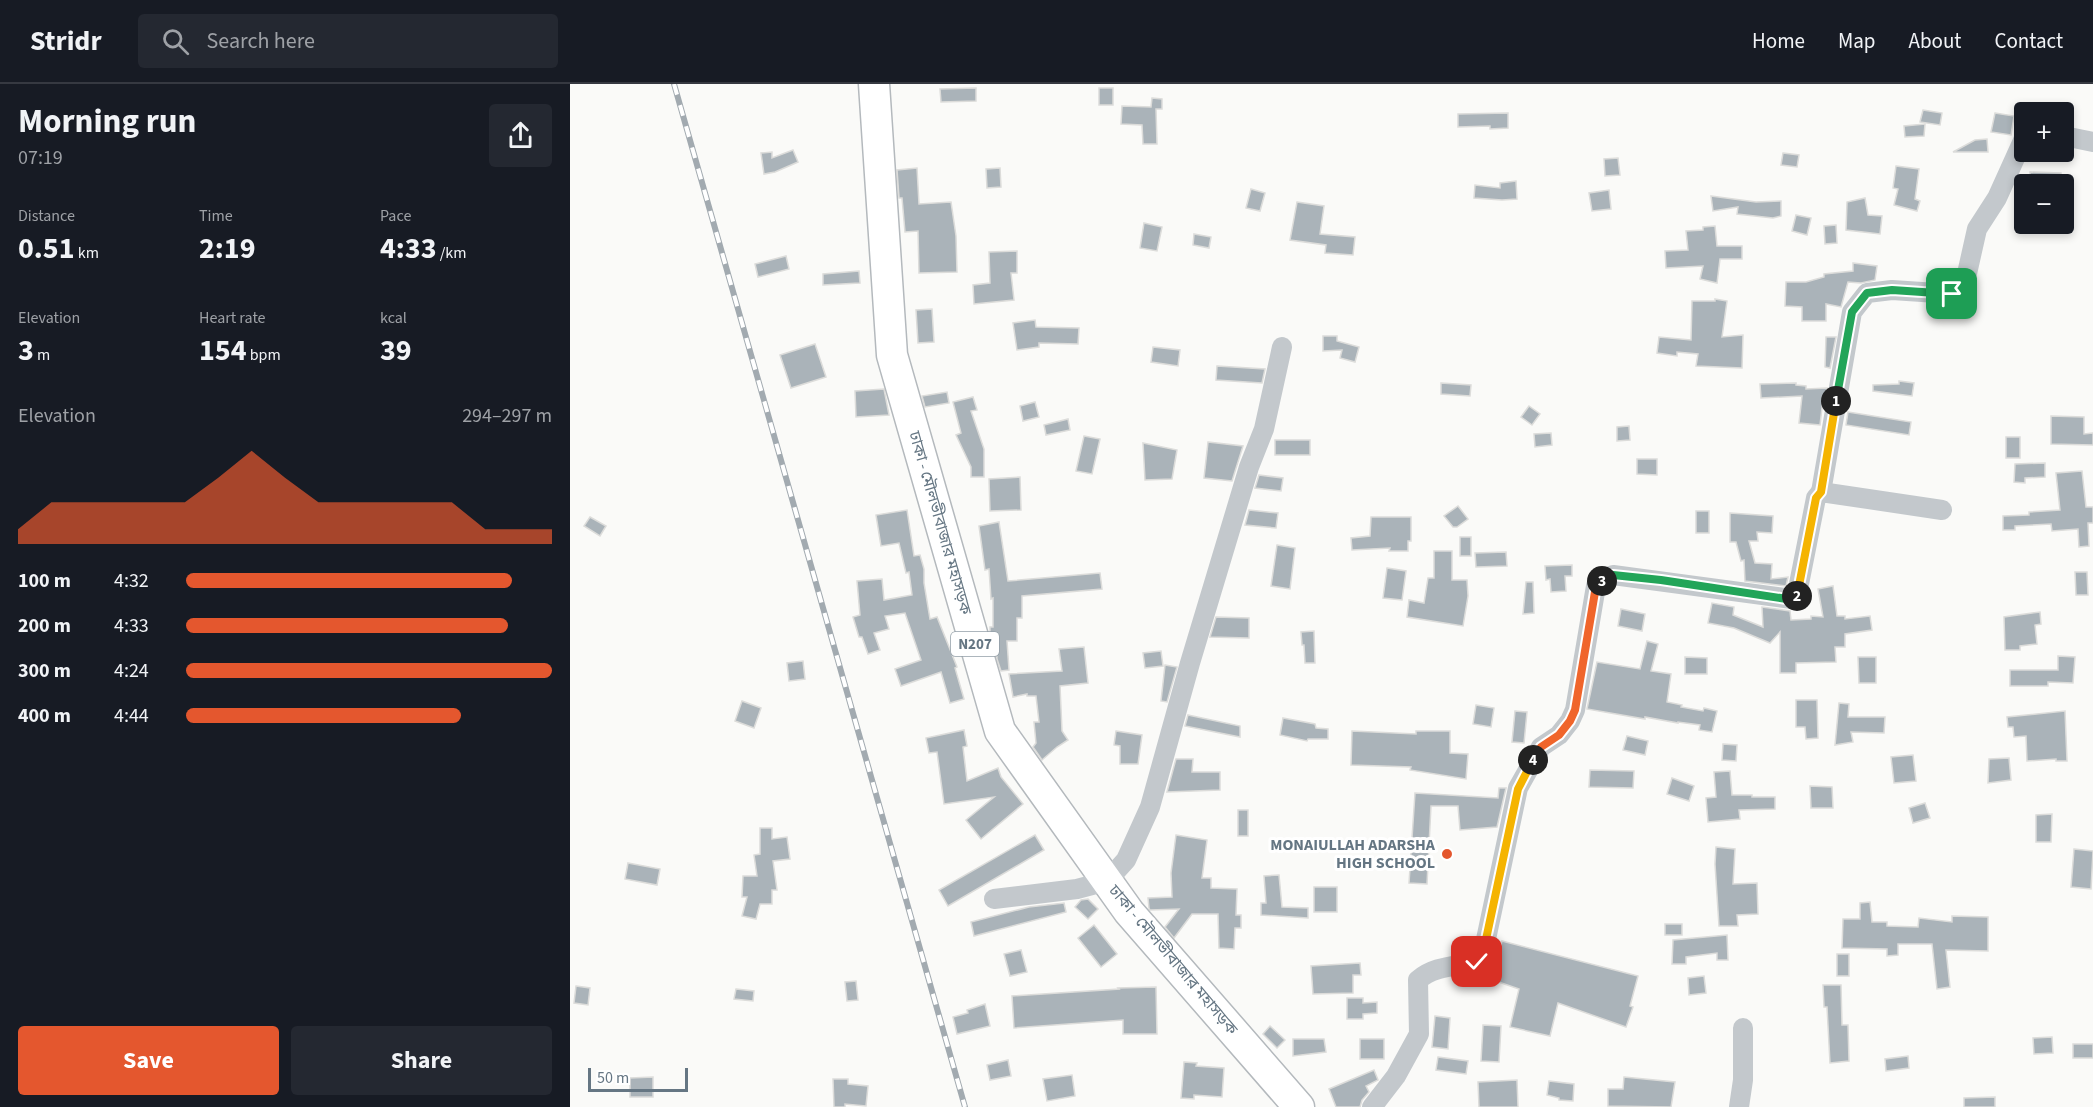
<!DOCTYPE html>
<meta charset="utf-8">
<style>
body{margin:0;font-family:"Source Sans 3","Noto Sans Bengali",sans-serif;background:#242831;color:#f1f3f6;height:100vh;display:flex;flex-direction:column;font-size:22px;white-space:nowrap}
*{box-sizing:border-box;margin:0}
p{font-size:20px;color:#9ea1a6}
.icon{flex:none;width:33px;height:33px;fill:none;stroke:currentColor;stroke-width:2;stroke-linecap:round;stroke-linejoin:round}
.map{position:relative;flex:1;overflow:hidden}
.panel{display:flex;flex-direction:column;background:#171b24;width:570px}
.panel>*{flex:none}
.buttons{position:absolute;left:1444px;top:18px;display:grid;gap:12px}
.buttons a{display:grid;place-items:center;width:60px;height:60px;border-radius:6px;background:#171b24;box-shadow:0 3px 9px #0003;font-size:30px}
.scale{position:absolute;left:18px;bottom:15px;width:100px;box-sizing:border-box;padding-left:6px;border:3px solid #657683;border-top:0;font-size:16px;line-height:21px;white-space:nowrap;color:#657683;-webkit-text-stroke:4px #fff;paint-order:stroke}
.pin{position:absolute;display:grid;place-items:center;width:51px;height:51px;color:#fff;margin:-26px;border-radius:12px;box-shadow:0 3px 9px #0006}
.km{position:absolute;width:30px;height:30px;margin:-15px;border-radius:50%;background:#222;color:#fff;font-size:16px;line-height:30px;text-align:center}
.round{display:grid;place-items:center;flex:none;width:63px;height:63px;border-radius:6px;background:#242831}
.overview{display:flex;align-items:center;justify-content:space-between;height:102px;padding:0 18px}
h1{font-size:33px;font-weight:700;line-height:45px}
.stats{display:grid;grid-template-columns:repeat(3,1fr);gap:9px;height:102px;padding:6px 18px}
.stats div{display:grid;align-content:center}
.stats b{font-size:30px;font-weight:700}
.stats small{font-size:16px;font-weight:400}
.stats p{font-size:16px}
.chart{height:168px;padding:12px 18px}
.chart p{display:flex;justify-content:space-between}
.chart svg{width:100%;height:108px;margin-top:6px;fill:#e4572e;opacity:.7}
.action{display:flex;gap:12px;margin-top:auto;padding:12px 18px}
.action a{flex:1;height:69px;border-radius:6px;background:#e4572e;color:#fff;font-size:24px;font-weight:700;line-height:69px;text-align:center}
.action a+a{background:#242831;color:#f1f3f6}
ul{padding:0 18px;list-style:none;font-size:20px}
li{display:grid;grid-template-columns:96px 72px 1fr;align-items:center;height:45px}
li i{height:15px;border-radius:8px;background:#e4572e}
header{display:flex;align-items:center;gap:36px;box-sizing:border-box;height:84px;padding:0 30px;background:#171b24;border-bottom:2px solid #363941}
header strong{font-size:28px}
nav{display:flex;gap:33px;margin-inline-start:auto;font-size:21px}
.search{width:420px;height:54px;background:#242831;display:flex;align-items:center;gap:15px;box-sizing:border-box;padding:0 21px;border-radius:6px;color:#9ea1a6;font-size:22px}
main{display:flex;flex:1;min-height:0}
.map>svg:first-child{display:block}
</style>
<header>
<strong>Stridr</strong>
<div class="search"><svg class="icon" aria-label="search" viewBox="0 0 24 24"><circle cx="10" cy="10" r="6"/><path d="M15 15l6 6"/></svg>Search here</div>
<nav><a>Home</a><a>Map</a><a>About</a><a>Contact</a></nav>
</header>
<main>
<section class="panel">
<div class="overview"><div><h1>Morning run</h1><p>07:19</p></div><a class="round"><svg class="icon" aria-label="share" viewBox="0 0 24 24"><path d="M12 15V3M7 8l5-5 5 5M5 13v7h14v-7"/></svg></a></div>
<div class="stats">
<div><p>Distance</p><b>0.51<small> km</small></b></div>
<div><p>Time</p><b>2:19</b></div>
<div><p>Pace</p><b>4:33<small> /km</small></b></div>
</div>
<div class="stats">
<div><p>Elevation</p><b>3<small> m</small></b></div>
<div><p>Heart rate</p><b>154<small> bpm</small></b></div>
<div><p>kcal</p><b>39</b></div>
</div>
<div class="chart"><p><span>Elevation</span>294–297 m</p>
<svg viewBox="0 0 160 44" preserveAspectRatio="none"><path d="M0 44V38L10 27L20 27L30 27L40 27L50 27L60 17L70 6L80 17L90 27L100 27L110 27L120 27L130 27L140 38L150 38L160 38V44z"/></svg>
</div>
<ul>
<li><b>100 m</b>4:32<i style="width:89%"></i></li>
<li><b>200 m</b>4:33<i style="width:88%"></i></li>
<li><b>300 m</b>4:24<i style="width:100%"></i></li>
<li><b>400 m</b>4:44<i style="width:75%"></i></li>
</ul>
<div class="action"><a>Save</a><a>Share</a></div>
</section>
<div class="map">
<svg width="1523" height="1023" viewBox="0 0 1523 1023">
<rect width="100%" height="100%" fill="#fafaf8"/>
<g fill="#aab3b9" stroke="#dcdcda" stroke-width="1.5">
<polygon points="406,4 406,17 371,18 370,5"/>
<rect x="529" y="4" width="14" height="17"/>
<polygon points="582,14 592,15 592,25 586,25 587,60 573,60 572,41 551,40 552,22 581,23"/>
<polygon points="1353,26 1372,29 1370,41 1350,38"/>
<polygon points="938,29 938,44 920,45 920,42 888,43 888,30"/>
<polygon points="1425,29 1444,32 1441,51 1421,48"/>
<polygon points="1355,40 1354,52 1335,53 1334,42"/>
<polygon points="1417,55 1418,68 1383,68 1405,56"/>
<polygon points="223,66 228,78 205,88 194,90 191,69 202,68 202,74"/>
<polygon points="1213,69 1229,71 1227,83 1211,81"/>
<polygon points="1048,74 1050,91 1035,92 1034,75"/>
<polygon points="1326,82 1349,85 1345,115 1350,117 1347,127 1324,121 1328,105 1323,104"/>
<polygon points="347,84 349,120 381,118 386,152 387,188 349,189 348,147 335,148 332,114 329,114 327,86"/>
<polygon points="430,84 431,103 417,104 416,85"/>
<polygon points="1460,88 1491,89 1492,100 1460,100"/>
<polygon points="946,97 947,115 932,116 904,114 905,101 930,104 930,99"/>
<polygon points="681,105 695,109 690,127 676,124"/>
<polygon points="1039,106 1041,125 1022,127 1019,109"/>
<polygon points="1141,112 1186,118 1211,117 1211,132 1203,134 1167,130 1168,123 1143,127"/>
<polygon points="1295,114 1298,131 1312,132 1310,150 1276,146 1277,118"/>
<polygon points="727,118 754,122 750,150 785,153 783,171 755,169 756,161 720,156"/>
<polygon points="1226,131 1241,134 1237,151 1222,147"/>
<polygon points="574,139 592,143 587,167 570,164"/>
<polygon points="1266,141 1267,159 1255,160 1254,142"/>
<polygon points="1145,142 1147,162 1172,162 1172,175 1150,175 1147,199 1130,195 1133,182 1096,184 1095,167 1118,166 1116,147 1133,146 1133,143"/>
<polygon points="624,150 641,153 639,164 623,161"/>
<polygon points="447,167 447,189 441,189 444,216 404,220 403,201 420,199 419,168"/>
<polygon points="216,172 219,185 188,193 185,180"/>
<polygon points="1283,179 1307,182 1305,196 1291,199 1278,198 1271,223 1256,220 1256,237 1232,237 1232,223 1215,222 1216,198 1236,198 1254,193 1254,190 1283,187"/>
<polygon points="289,187 290,199 253,201 253,190"/>
<polygon points="1145,215 1157,217 1152,253 1173,251 1172,284 1126,282 1128,270 1107,268 1107,272 1087,269 1089,253 1121,256 1122,217 1145,217"/>
<polygon points="362,225 364,258 348,259 346,226"/>
<polygon points="465,236 466,243 509,244 508,260 469,259 469,263 447,266 443,239"/>
<polygon points="753,252 767,252 767,257 789,263 785,278 770,274 772,266 753,267"/>
<polygon points="1256,253 1266,253 1260,284 1255,283"/>
<polygon points="245,260 256,293 221,304 210,271"/>
<polygon points="583,263 610,266 608,282 581,278"/>
<polygon points="647,282 695,285 692,299 646,296"/>
<polygon points="1329,297 1344,299 1342,312 1303,307 1303,301 1329,300"/>
<polygon points="871,299 901,301 900,312 871,310"/>
<polygon points="1226,299 1226,301 1236,302 1236,305 1257,304 1255,315 1253,315 1250,341 1229,339 1232,312 1191,314 1190,300"/>
<polygon points="314,305 319,331 286,333 285,307"/>
<polygon points="377,308 379,319 355,323 352,312"/>
<polygon points="403,313 407,326 401,327 414,365 414,393 401,393 401,383 386,351 391,349 383,318"/>
<polygon points="465,318 469,333 453,337 450,322"/>
<polygon points="959,322 970,330 962,341 951,333"/>
<polygon points="1278,328 1341,338 1339,351 1276,341"/>
<polygon points="1481,332 1514,333 1514,350 1523,349 1523,361 1481,360"/>
<polygon points="498,335 500,346 476,351 474,341"/>
<polygon points="1059,342 1060,356 1047,357 1047,343"/>
<polygon points="981,349 982,361 965,363 964,350"/>
<polygon points="514,352 530,355 522,390 506,387"/>
<rect x="1436" y="353" width="14" height="21"/>
<rect x="705" y="356" width="35" height="15"/>
<polygon points="638,358 673,362 662,397 634,394"/>
<polygon points="573,359 607,366 602,395 575,396"/>
<polygon points="1067,375 1087,375 1087,391 1067,390"/>
<polygon points="1475,379 1475,393 1455,394 1455,399 1444,398 1445,380"/>
<polygon points="1512,387 1516,423 1523,423 1523,439 1518,439 1519,462 1509,463 1508,445 1482,447 1481,440 1445,442 1445,446 1433,446 1433,432 1459,431 1459,428 1490,426 1486,389"/>
<polygon points="689,391 713,394 711,407 685,404"/>
<polygon points="450,393 451,426 420,427 419,395"/>
<polygon points="888,422 898,435 887,443 883,443 874,432"/>
<polygon points="337,426 344,472 350,471 354,485 354,499 360,535 367,533 387,583 385,584 394,615 380,619 371,588 331,602 325,585 351,576 335,529 315,532 319,545 304,549 310,566 298,570 292,553 289,553 283,533 290,531 287,497 312,495 314,516 342,511 339,488 336,489 329,459 311,462 306,431"/>
<polygon points="679,426 708,429 706,444 675,441"/>
<rect x="1126" y="427" width="13" height="22"/>
<polygon points="1160,429 1203,432 1202,449 1187,448 1188,457 1179,457 1185,479 1202,480 1201,495 1218,493 1216,502 1175,497 1174,476 1171,477 1166,458 1160,458"/>
<polygon points="20,433 36,442 30,452 14,442"/>
<polygon points="801,433 841,433 841,457 838,457 838,467 819,467 820,464 782,466 781,454 800,452"/>
<polygon points="429,438 438,497 530,489 532,505 452,512 452,534 447,534 447,557 437,557 439,586 431,587 427,575 426,557 422,557 420,551 420,543 423,543 423,514 421,515 419,485 415,486 409,442"/>
<rect x="890" y="453" width="11" height="19"/>
<polygon points="707,461 725,464 720,505 701,502"/>
<polygon points="864,467 882,467 882,496 897,496 898,512 893,542 837,533 839,516 854,519 858,494 864,494"/>
<polygon points="936,468 937,482 906,483 905,469"/>
<polygon points="1002,481 1002,492 995,492 996,507 981,508 980,495 976,496 975,482"/>
<polygon points="817,484 836,487 832,516 813,514"/>
<polygon points="1505,488 1517,488 1518,511 1506,511"/>
<polygon points="956,498 963,498 964,529 953,530"/>
<polygon points="1263,502 1267,532 1275,532 1275,535 1300,532 1302,546 1275,550 1275,563 1265,563 1266,578 1226,579 1226,589 1210,589 1210,548 1200,559 1164,544 1138,539 1142,519 1164,523 1163,531 1193,543 1192,523 1220,527 1221,536 1241,535 1241,532 1253,533 1248,505"/>
<polygon points="1051,525 1075,530 1072,547 1048,542"/>
<polygon points="1470,528 1471,540 1465,541 1467,560 1450,562 1450,566 1435,566 1434,533"/>
<polygon points="646,533 679,534 679,554 640,553"/>
<polygon points="744,547 745,579 735,579 734,561 732,561 731,548"/>
<polygon points="1077,557 1088,560 1081,587 1101,590 1097,618 1112,621 1111,623 1133,627 1134,624 1147,627 1142,648 1129,646 1130,641 1108,638 1108,639 1075,633 1075,635 1017,625 1027,578 1070,585"/>
<polygon points="514,563 518,599 490,602 492,647 498,656 487,663 472,676 463,663 466,659 464,638 469,638 466,612 457,612 457,610 443,613 439,590 492,587 489,565"/>
<polygon points="591,567 593,582 575,584 573,569"/>
<polygon points="1488,572 1505,573 1503,599 1478,598 1478,602 1440,602 1440,586 1488,586"/>
<polygon points="1115,573 1137,574 1137,590 1115,590"/>
<polygon points="1288,573 1306,573 1306,599 1289,599"/>
<polygon points="233,577 235,595 219,597 217,579"/>
<polygon points="595,581 607,583 597,618 591,617"/>
<polygon points="1226,616 1247,616 1248,654 1236,655 1235,643 1226,643"/>
<polygon points="172,617 191,624 184,644 165,637"/>
<polygon points="1269,619 1279,620 1278,633 1315,633 1314,649 1281,648 1283,658 1265,661"/>
<polygon points="906,621 924,624 921,643 903,640"/>
<polygon points="945,627 957,628 954,659 942,658"/>
<polygon points="1495,627 1497,677 1486,677 1486,675 1457,677 1456,652 1444,653 1443,643 1438,643 1437,633"/>
<polygon points="618,631 670,642 670,653 615,642"/>
<polygon points="713,634 745,640 746,644 758,645 758,655 738,655 737,657 710,651"/>
<polygon points="394,646 397,662 393,663 397,697 428,684 431,693 453,720 411,755 396,736 424,713 374,720 367,668 359,669 356,654"/>
<polygon points="546,647 572,651 568,680 550,680 550,662 544,661"/>
<polygon points="782,647 846,650 846,647 880,647 880,669 898,670 896,695 840,686 841,683 781,681"/>
<polygon points="1057,652 1078,657 1075,671 1053,666"/>
<polygon points="1153,660 1167,661 1166,677 1152,676"/>
<polygon points="1343,671 1346,697 1324,699 1321,673"/>
<polygon points="1439,674 1441,696 1418,699 1419,675"/>
<polygon points="606,675 623,675 622,688 650,688 650,706 597,708"/>
<polygon points="1020,686 1064,687 1063,704 1019,703"/>
<polygon points="1160,687 1162,711 1182,711 1182,713 1205,713 1205,725 1169,726 1170,735 1138,738 1136,714 1146,713 1144,688"/>
<polygon points="1102,694 1124,702 1119,717 1097,710"/>
<polygon points="1240,702 1262,703 1263,724 1241,724"/>
<polygon points="929,704 936,704 927,743 890,746 888,722 861,722 857,800 839,799 845,709 928,714"/>
<polygon points="1355,719 1360,734 1343,739 1339,724"/>
<rect x="668" y="726" width="10" height="26"/>
<polygon points="1482,730 1481,758 1466,758 1466,731"/>
<polygon points="190,744 202,744 202,755 217,753 220,775 203,777 207,806 202,806 202,820 190,820 186,835 172,832 177,813 172,813 173,792 187,792 184,771 190,770"/>
<polygon points="465,751 474,766 378,822 369,806"/>
<polygon points="606,751 637,756 632,794 641,794 641,804 667,805 666,831 671,831 671,844 665,844 664,865 649,864 648,830 622,830 604,854 595,843 609,825 580,826 579,824 578,814 602,813 601,789"/>
<polygon points="1146,763 1165,765 1163,800 1187,799 1188,830 1167,831 1168,842 1149,842 1145,780"/>
<polygon points="1504,765 1523,767 1521,805 1501,803"/>
<polygon points="58,779 90,785 87,801 55,795"/>
<polygon points="709,791 712,823 738,824 738,834 691,831 691,819 696,819 694,792"/>
<rect x="744" y="803" width="23" height="25"/>
<polygon points="518,815 528,825 518,835 505,823 511,816"/>
<polygon points="1300,818 1302,838 1317,838 1317,842 1348,843 1349,834 1382,838 1382,832 1418,833 1418,867 1376,866 1380,903 1367,905 1362,860 1328,860 1328,871 1317,872 1317,865 1272,864 1273,835 1290,835 1290,819"/>
<polygon points="494,819 496,828 404,852 401,838 459,823"/>
<rect x="1095" y="840" width="17" height="11"/>
<polygon points="524,841 547,870 531,883 508,854"/>
<polygon points="1157,851 1158,876 1147,876 1147,869 1116,873 1116,880 1102,880 1103,856"/>
<polygon points="932,857 1068,892 1060,922 1063,923 1056,943 988,919 980,952 940,943 949,905 917,894 924,875 927,876"/>
<polygon points="451,866 457,888 440,892 434,870"/>
<rect x="1267" y="870" width="12" height="22"/>
<polygon points="790,879 791,891 783,891 783,909 743,910 741,882"/>
<polygon points="1134,892 1136,909 1119,911 1118,894"/>
<polygon points="286,897 288,916 277,917 275,898"/>
<polygon points="1253,901 1271,901 1272,941 1278,941 1279,977 1260,979 1257,923 1254,923"/>
<polygon points="6,902 20,904 18,921 4,919"/>
<polygon points="586,903 587,950 553,950 553,936 444,944 442,912 549,905 548,904"/>
<polygon points="166,905 184,907 183,917 164,915"/>
<polygon points="777,914 793,914 793,919 807,918 807,929 793,930 793,935 777,935"/>
<polygon points="415,920 420,942 387,950 383,933 398,929 397,926"/>
<polygon points="865,932 880,934 878,965 862,963"/>
<polygon points="913,941 931,942 929,978 911,977"/>
<polygon points="700,942 715,956 707,964 693,950"/>
<polygon points="1482,953 1483,969 1464,970 1463,954"/>
<polygon points="723,955 754,955 756,968 723,972"/>
<rect x="790" y="955" width="24" height="20"/>
<rect x="1503" y="960" width="20" height="14"/>
<polygon points="1338,972 1339,984 1316,987 1315,975"/>
<polygon points="868,973 898,977 896,990 866,986"/>
<polygon points="438,976 441,992 420,996 417,981"/>
<polygon points="614,978 627,979 626,982 654,984 652,1013 624,1011 624,1015 611,1014"/>
<polygon points="804,986 808,996 796,1002 799,1008 792,1016 790,1023 766,1023 759,1005"/>
<polygon points="502,991 505,1012 477,1017 473,995"/>
<polygon points="83,993 83,1013 60,1013 60,994"/>
<polygon points="1054,993 1105,998 1101,1023 1038,1022 1038,1005 1053,1005"/>
<polygon points="263,995 278,995 278,1000 298,1002 296,1022 275,1020 275,1023 264,1023"/>
<polygon points="947,996 948,1023 909,1023 908,998"/>
<polygon points="979,997 1004,1000 1003,1017 989,1016 989,1014 977,1011"/>
<polygon points="1425,1013 1425,1023 1394,1023 1394,1014"/>
</g>
<g fill="none" stroke-linecap="round" stroke-linejoin="round">
<g stroke="#b4b9bd" stroke-width="33">
<polyline id="highway" points="304,0 322,271 430,647 559,828 729,1023"/>
</g>
<g stroke="#c3c8cc" stroke-width="20">
<polyline points="1494,52 1523,58"/>
<polyline points="1251,408 1282,228 1297,209 1322,206 1382,210 1394,203 1407,145 1427,114 1455,52"/>
<polyline points="424,815 507,805 537,797 556,776 580,723 620,579 679,383 694,345 712,263"/>
<path d="M802,1023l24,-31 23,-42 -1,-54c17,-15 38,-13 59,-18l8,-18 33,-156 23,-41 18,-12 11,-14 5,-11 21,-124 17,-11 179,24 4,-1 1,-4 19,-96 5,-6 121,18"/>
<polyline points="1169,1023 1173,996 1173,944"/>
</g>
<use href="#highway" stroke="#fff" stroke-width="30"/>
<g stroke="#a2aab0" stroke-width="6">
<polyline id="rail" points="104,0 395,1023"/>
</g>
<use href="#rail" stroke="#fff" stroke-width="4" stroke-dasharray="11" stroke-linecap="butt"/>
</g>
<g fill="none" stroke-linecap="round" stroke-linejoin="round">
<g stroke="#fff" stroke-width="12">
<polyline id="split-1" points="1266,317 1282,228 1297,209 1322,206 1382,210"/>
</g>
<g stroke="#fff" stroke-width="12">
<polyline id="split-2" points="1227,512 1246,414 1251,408 1266,317"/>
</g>
<g stroke="#fff" stroke-width="12">
<polyline id="split-3" points="1032,497 1043,491 1091,496 1217,515 1222,515 1227,512"/>
</g>
<g stroke="#fff" stroke-width="12">
<polyline id="split-4" points="963,676 971,663 989,651 1000,637 1005,626 1026,502 1032,497"/>
</g>
<g stroke="#fff" stroke-width="12">
<polyline id="split-5" points="907,878 915,860 948,705 963,676"/>
</g>
<use href="#split-1" stroke="#22a559" stroke-width="8"/>
<use href="#split-2" stroke="#f5b400" stroke-width="8"/>
<use href="#split-3" stroke="#22a559" stroke-width="8"/>
<use href="#split-4" stroke="#f0652b" stroke-width="8"/>
<use href="#split-5" stroke="#f5b400" stroke-width="8"/>
</g>
<circle fill="#e4572e" stroke="#fff" stroke-width="2" cx="877" cy="770" r="6"/>
<g text-anchor="middle" dominant-baseline="central" stroke-width="6" stroke-linejoin="round" paint-order="stroke">
<rect fill="#fff" stroke="#939fa8" stroke-width="1.5" x="381" y="548" width="48" height="24" rx="4.5"/>
<g font-size="15" font-weight="bold" fill="#657683">
<text x="405" y="560">N207</text>
</g>
<g font-size="16" fill="#657683" stroke="#fff">
<text transform="translate(370 439) rotate(74)">ঢাকা - মৌলভীবাজার মহাসড়ক</text>
<text transform="translate(603 876) rotate(50)">ঢাকা - মৌলভীবাজার মহাসড়ক</text>
</g>
<g font-size="16" font-weight="bold" fill="#657683" stroke="#fff" text-anchor="end">
<text x="865" y="761">MONAIULLAH ADARSHA<tspan x="865" dy="18">HIGH SCHOOL</tspan></text>
</g>
</g>
</svg>
<div class="buttons">
<a>+</a>
<a>−</a>
</div>
<div class="scale">50 m</div>
<div class="pin" style="left:1382px;top:210px;background:#1e9e55"><svg class="icon" aria-label="arrive" viewBox="0 0 24 24"><path d="M6 21V4h12l-3 4 3 4H6"/></svg></div>
<div class="pin" style="left:907px;top:878px;background:#d93025"><svg class="icon" aria-label="check" viewBox="0 0 24 24"><path d="M5 12l5 5 9-10"/></svg></div>
<b class="km" style="left:1266px;top:317px">1</b>
<b class="km" style="left:1227px;top:512px">2</b>
<b class="km" style="left:1032px;top:497px">3</b>
<b class="km" style="left:963px;top:676px">4</b>
</div>
</main>
